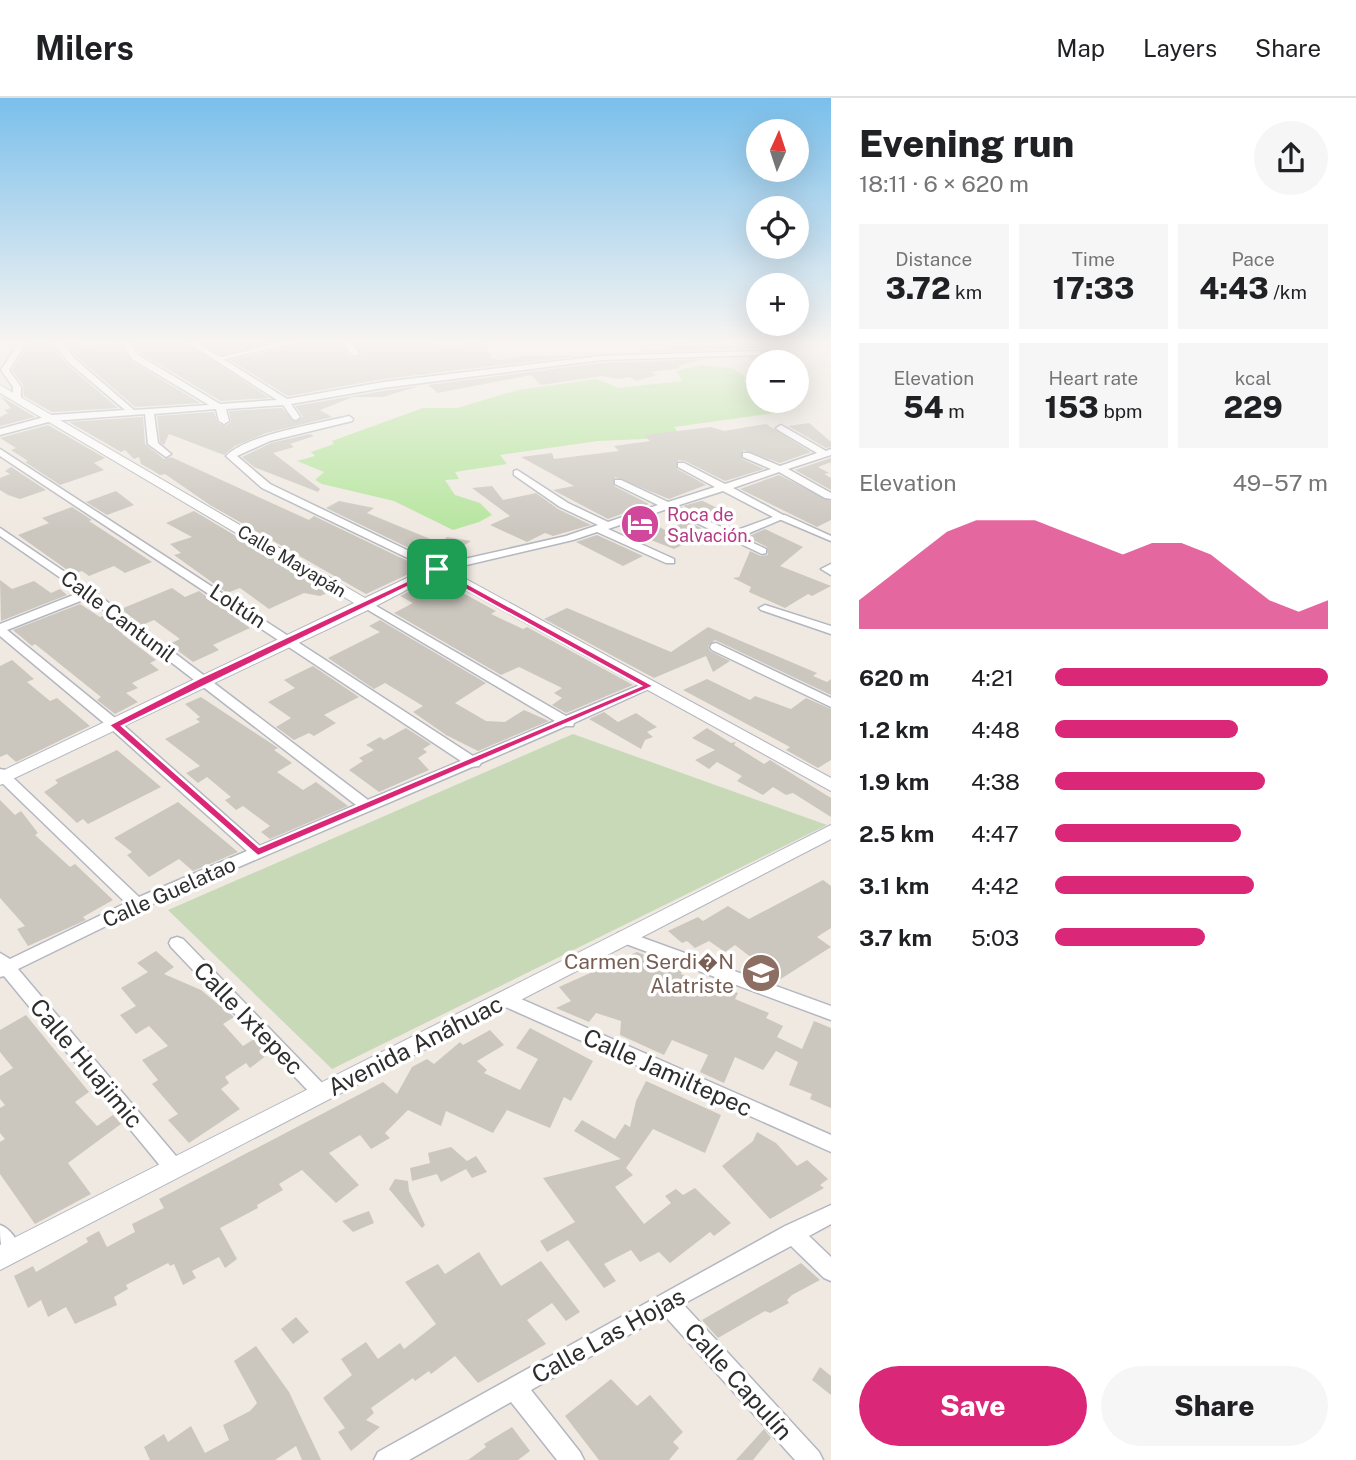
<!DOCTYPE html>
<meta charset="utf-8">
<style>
body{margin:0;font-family:"Public Sans",sans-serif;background:#f6f6f6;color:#202124;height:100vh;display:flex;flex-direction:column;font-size:26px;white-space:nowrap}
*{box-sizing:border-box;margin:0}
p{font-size:23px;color:#757577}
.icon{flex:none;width:38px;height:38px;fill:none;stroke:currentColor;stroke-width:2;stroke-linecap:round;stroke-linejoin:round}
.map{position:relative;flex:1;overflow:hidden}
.side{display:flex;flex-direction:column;background:#fff;width:525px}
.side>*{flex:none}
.needle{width:46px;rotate:3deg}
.buttons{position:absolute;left:746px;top:21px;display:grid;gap:14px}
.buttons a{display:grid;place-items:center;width:63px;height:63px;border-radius:50%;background:#fff;box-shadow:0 7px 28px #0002;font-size:35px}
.pin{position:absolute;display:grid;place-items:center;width:60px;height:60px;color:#fff;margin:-30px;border-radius:14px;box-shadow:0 4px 10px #0006}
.round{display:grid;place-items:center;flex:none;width:74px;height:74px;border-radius:37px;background:#f6f6f6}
.overview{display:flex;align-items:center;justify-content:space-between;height:119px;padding:0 28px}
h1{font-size:38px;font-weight:800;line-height:52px}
.metrics{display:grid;grid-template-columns:repeat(3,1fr);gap:10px;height:119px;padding:7px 28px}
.metrics div{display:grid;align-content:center;border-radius:0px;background:#f6f6f6;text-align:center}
.metrics b{font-size:30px;font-weight:800}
.metrics small{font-size:19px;font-weight:400}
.metrics p{font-size:19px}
.chart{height:196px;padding:14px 28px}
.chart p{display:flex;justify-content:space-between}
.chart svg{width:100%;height:126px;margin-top:7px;fill:#db2777;opacity:.7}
.primary-button{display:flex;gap:14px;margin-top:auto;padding:14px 28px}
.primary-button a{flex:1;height:80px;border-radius:42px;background:#db2777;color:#fff;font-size:28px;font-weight:800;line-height:80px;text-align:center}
.primary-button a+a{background:#f6f6f6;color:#202124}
ul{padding:0 28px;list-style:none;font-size:23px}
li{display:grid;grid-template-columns:112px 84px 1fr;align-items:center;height:52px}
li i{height:18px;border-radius:9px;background:#db2777}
header{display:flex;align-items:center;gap:42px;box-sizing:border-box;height:98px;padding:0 35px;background:#fff;border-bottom:2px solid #e0e0e0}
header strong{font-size:33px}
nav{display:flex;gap:38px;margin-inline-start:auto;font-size:24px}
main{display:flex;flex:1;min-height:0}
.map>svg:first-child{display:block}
</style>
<header>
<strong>Milers</strong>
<nav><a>Map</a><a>Layers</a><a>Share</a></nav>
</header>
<main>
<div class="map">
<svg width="831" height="1362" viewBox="0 0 831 1362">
<rect width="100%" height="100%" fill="#efe9e1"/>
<polygon fill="#b6e59e" points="699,267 730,270 745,278 744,284 758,289 758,303 784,303 789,313 674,329 677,333 664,340 598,343 500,357 507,366 455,374 459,381 445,382 455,397 480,405 492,417 479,424 453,432 394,403 322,386 315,382 324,374 297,363 315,358 311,354 334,346 332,343 423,310 457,310 518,292 597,281 618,290 683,283 676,273"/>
<polygon fill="#c8d9b8" points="573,636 827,727 332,971 168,812"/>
<g fill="#cbc7bf">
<polygon points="30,244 51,244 66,266 118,310 52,314 24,298 23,287 12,272"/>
<polygon points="65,244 80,244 81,250 119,245 131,263 200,305 135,309 76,258"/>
<polygon points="132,244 185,244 269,300 221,303 140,255"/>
<polygon points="201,244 272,244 221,257"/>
<polygon points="308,244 340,244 352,260 361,256 354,244 434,245 443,250 466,248 465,244 485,244 491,260 497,262 522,258 577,258 383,281 288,298 230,262"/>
<polygon points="726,244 744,244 789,258 752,262 749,260 764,256 758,250 621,255 673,251 671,245 729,246"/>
<polygon points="704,261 678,268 680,270 651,274 657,277 636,283 630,279 619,281 602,278 541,287 531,277 438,295 428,287 601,265"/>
<polygon points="419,288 383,299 353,299 320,312 332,319 266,335 235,348 224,357 169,336 164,347 160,344 157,318 214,314 218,325 225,328 231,324 229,313 282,310 295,324 303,319 295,308 383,293"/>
<polygon points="0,298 35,319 0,328 0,319 8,315 4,312 11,310"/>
<polygon points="143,319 145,346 164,361 171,359 309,422 314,418 420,469 411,471 415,473 366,496 210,407 165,376 160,377 152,372 141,366 139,359 134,361 125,352 121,354 69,324"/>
<polygon points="809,325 831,344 831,349 826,350 788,328"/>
<polygon points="766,326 811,354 780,365 743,352 742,361 764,371 725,383 685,363 678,362 677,371 706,387 669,401 615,379 614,388 649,406 608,421 553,392 574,388 521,359 552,355 554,361 619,353 614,348 650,343 644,337 711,329 724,333"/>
<polygon points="48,327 105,360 94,365 104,372 60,387 25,364 28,363 11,352 16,350 0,340"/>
<polygon points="310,336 314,338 290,346 294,349 273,355 320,391 318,394 254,369 242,359 271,345"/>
<polygon points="831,360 831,364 818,369 829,375 824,376 831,380 831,392 795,372"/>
<polygon points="11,369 46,392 20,401 8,397 0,392 0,380 10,376 5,373"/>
<polygon points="779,377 831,403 831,422 817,429 740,391"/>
<polygon points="492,388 503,402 536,395 558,411 591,427 553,438 545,435 527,444 490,427 510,418 472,390"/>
<polygon points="116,393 134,407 107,417 86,404"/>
<polygon points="339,403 374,410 367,415 440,445 447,439 471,443 438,464 326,410"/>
<polygon points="701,403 703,403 737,420 723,427 683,408"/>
<polygon points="72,409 92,422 89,423 152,464 125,475 114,468 89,478 82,473 73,476 18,437 49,425 42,420"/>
<polygon points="194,413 330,494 320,498 304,495 269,511 240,490 227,495 174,457 181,455 170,446 192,439 166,425"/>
<polygon points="645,421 665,432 687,423 709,434 674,451 620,430"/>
<polygon points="765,431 803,449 780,468 831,488 812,498 808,496 785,510 749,494 751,489 733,480 739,479 750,453 761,458 768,457 767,449 747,439"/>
<polygon points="597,437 643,458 623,468 576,444"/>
<polygon points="0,482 12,491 34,483 51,495 60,491 67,497 1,523"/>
<polygon points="432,482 458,496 461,494 496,513 491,516 523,531 527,529 633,587 566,615 552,607 562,600 554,595 562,590 519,569 501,577 394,515 413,505 400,498"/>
<polygon points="172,490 185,499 199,493 250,530 213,547 219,552 193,564 169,546 180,541 154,522 142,527 121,511"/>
<polygon points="80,506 100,519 106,517 127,534 122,536 156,562 150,565 159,572 132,585 138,590 126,595 138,604 115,616 97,602 101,599 35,546 32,548 13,532"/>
<polygon points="567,510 671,554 708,529 817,575 813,578 827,584 831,581 831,597 715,542 708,548 710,553 730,563 713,574 706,558 654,580 544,521"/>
<polygon points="380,522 486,585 455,605 486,623 505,624 524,612 549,623 478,653 446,637 413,614 423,608 385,585 374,591 328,560 380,534 369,528"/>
<polygon points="12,562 34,581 27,584 50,603 57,600 90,628 16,664 7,656 0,659 0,568"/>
<polygon points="313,568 359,599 324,617 336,625 314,638 309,635 294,642 276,629 291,620 268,604 295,590 284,582"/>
<polygon points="707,581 750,602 755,598 791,611 806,600 831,611 831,662 818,670 786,652 790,649 683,592"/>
<polygon points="201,599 278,650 274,652 292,665 277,674 303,692 316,684 348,708 270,741 261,734 270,728 243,708 236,712 225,702 231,699 207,679 198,685 186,675 200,668 165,641 200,624 196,621 200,619 185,606"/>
<polygon points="604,614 618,624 636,615 657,629 647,634 653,639 645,642 641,651 589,621"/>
<polygon points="406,630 431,646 423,651 427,654 418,660 429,672 379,694 349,672 363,663 359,660 374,652 366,647 380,639 384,642"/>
<polygon points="707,630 731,645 736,644 734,647 764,666 770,662 831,700 831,719 793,695 786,697 773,689 763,697 737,683 742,678 717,664 709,671 695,662 715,652 692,640"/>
<polygon points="117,652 161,689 88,726 83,721 77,725 44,694 58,685 55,682"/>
<polygon points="0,702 15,717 21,713 38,735 35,737 70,769 75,766 113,802 83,819 86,822 28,848 17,831 25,828 0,800"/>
<polygon points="178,704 238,754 193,773 179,761 149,779 127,757 132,754 114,740"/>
<polygon points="823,782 831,788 831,830 817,839 831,849 779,882 754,873 761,867 735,847 725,854 709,843 695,850 687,843 682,845 668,833 698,819 703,823 728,808 749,821"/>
<polygon points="156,853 174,869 164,876 201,892 234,919 223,926 243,948 254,941 267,957 250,970 246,965 225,979 229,985 221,991 240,1011 189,1045 168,1022 178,1016 152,986 158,982 142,962 168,948 149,928 136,936 120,917 136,908 121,890 148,874 137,865"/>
<polygon points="637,854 682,872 681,876 708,889 711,886 717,886 738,895 735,901 769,915 766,920 783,928 777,939 802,951 814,923 831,930 831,1010 810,1001 812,996 789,987 798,964 776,953 763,972 735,959 724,985 700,974 708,957 672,942 664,957 620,937 621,923 596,915 589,924 556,910 571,903 559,889"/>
<polygon points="26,917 89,994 75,1004 97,1028 113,1017 121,1026 68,1065 91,1096 35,1126 0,1076 0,1044 5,1041 0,1035 0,1010 5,1007 0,1001 0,978 13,970 0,954 0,932"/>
<polygon points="530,930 593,963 571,1003 564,999 550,1030 507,1012 493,1035 446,1013 441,1028 408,1012 385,1035 390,1040 371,1051 360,1037 329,1055 359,1087 336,1105 302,1072 279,1086 283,1092 257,1107 258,1110 220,1130 237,1161 225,1170 219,1159 192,1173 196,1180 183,1187 174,1166 170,1168 168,1165 126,1187 128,1191 114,1199 117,1207 75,1226 66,1209 48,1219 41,1202 28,1210 14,1178 33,1168 36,1174 88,1144 86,1140 99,1133 107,1149 135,1134 132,1126 164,1110 159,1101 383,984 397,996 412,969 427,961 434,966 460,944 463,947 490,932 504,947 477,963 487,972 484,975 520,992 538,961 516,950"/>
<polygon points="646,983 721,1017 705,1055 653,1031 626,1070 633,1077 615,1089 644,1126 671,1105 665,1098 676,1091 683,1097 695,1090 731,1125 714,1138 710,1134 670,1165 659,1154 640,1164 631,1152 604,1166 616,1183 604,1190 568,1142 547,1154 540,1143 575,1124 543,1080 621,1061 574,1033 582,1022 615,1041 625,1026 630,1029 636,1003"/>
<polygon points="757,1034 776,1045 797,1068 807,1062 828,1081 820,1087 824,1090 770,1121 722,1068 753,1043"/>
<polygon points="451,1049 467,1063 476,1058 487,1074 472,1080 466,1071 441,1084 437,1076 412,1083 410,1070 430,1065 428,1055"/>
<polygon points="395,1081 408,1083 409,1093 425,1127 422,1130 389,1091"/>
<polygon points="369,1113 374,1125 353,1134 342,1123"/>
<polygon points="479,1154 501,1188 541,1163 580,1214 566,1223 552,1205 527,1222 546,1246 478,1285 455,1258 431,1276 429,1273 415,1283 413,1280 371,1310 374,1315 366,1322 380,1329 351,1353 338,1334 345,1330 323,1300 352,1277 341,1261 366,1244 378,1261 400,1245 404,1251 436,1226 405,1184 438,1166 445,1176"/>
<polygon points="801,1165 820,1182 792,1197 787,1202 789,1205 770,1215 765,1213 718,1240 702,1222"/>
<polygon points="296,1219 309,1234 293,1246 281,1231"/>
<polygon points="256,1248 289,1294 321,1362 302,1362 296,1348 275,1362 150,1362 144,1349 164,1336 168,1344 191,1328 205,1355 229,1342 223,1327 250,1313 257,1305 234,1263"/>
<polygon points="820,1269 831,1278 831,1297 812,1282"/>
<polygon points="611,1281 637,1308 650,1297 683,1334 673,1344 679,1350 669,1362 599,1362 565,1318"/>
<polygon points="512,1329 530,1353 518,1362 468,1362 486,1349 484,1346"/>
<polygon points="764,1331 771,1340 753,1362 736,1362"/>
</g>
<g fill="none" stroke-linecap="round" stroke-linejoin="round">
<g stroke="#b4b7c1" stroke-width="3">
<g id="pedestrian">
<polygon points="278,245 281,247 280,248 221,262 218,260"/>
<polygon points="779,417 785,417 831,438 831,443 779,421"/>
</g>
</g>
<g stroke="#b4b7c1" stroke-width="3">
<g id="minor">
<polygon points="19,244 27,244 9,272 21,289 21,300 17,303 13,300 13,289 1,272"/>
<polygon points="54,244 62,244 74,260 134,312 209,307 132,261 121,244 129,244 138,257 220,306 277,302 187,244 196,244 287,301 383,284 601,258 758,253 762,255 758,257 601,262 383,290 291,306 300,319 296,322 293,321 283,307 226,311 229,323 224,326 219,323 216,311 154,316 158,345 171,356 166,359 148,346 145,316 52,323 0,337 0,331 52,317 125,312 68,264"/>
<polygon points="284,244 305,244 278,249 274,247"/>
<polygon points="343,244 351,244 359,255 358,257 352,257"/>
<path d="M349,318l4,3 -1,2 -82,20 -33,15 33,28 168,81 128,-29 32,-11 -38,-18 -46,-32v-4l3,-1 51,33 40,19 50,-17 -43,-21v-4h6l47,22 47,-15 -37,-20v-4h6l41,21 46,-15 -28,-12v-4h6l31,13 37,-13 -39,-23 -2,-2 5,-3 45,26 5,-2v6l-43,14 43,24v6l-6,-1 -46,-26 -46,16 54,29 -47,20 26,12v4l-4,1 -95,-45 -59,20 66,30v4h-8l-69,-31 -24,8 -136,32 -175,-84 -36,-32c22,-22 92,-32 123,-40zM723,393l50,26 -41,15 -56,-26z"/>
<path d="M0,351l473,307 82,-35 -192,-114v-4h8l195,113 79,-33h8l2,3 -81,37 -1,3h-7l-85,37 -2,3 -7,1 -329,141 -125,61 163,193 3,6 -3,6 -7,3 -7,-3 -163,-198 -4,1v-24l10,6 116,-56 -126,-122v-12l5,1 134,127 108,-46 -137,-123 -110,-92v-12l81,-32 -81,-56v-8l93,63 275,209 93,-39 -461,-305zM88,500l268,207 -96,41 -140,-124 -113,-92z"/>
<polygon points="831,466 831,477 821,471"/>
<polygon points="765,507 831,528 831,536 761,512 759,510"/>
<polygon points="716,545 831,600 831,609 712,552 710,549 712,546"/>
<polygon points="624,833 831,908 831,922 618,843 616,839 618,835"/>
<polygon points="177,839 183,841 327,990 330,995 327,1000 321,1003 315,1000 171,849 169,845 171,841"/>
<polygon points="505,894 831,1037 831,1054 499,906 496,901 499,896"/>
<polygon points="831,1107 831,1126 809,1138 831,1159 831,1183 824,1180 791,1148 683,1206 819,1354 823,1362 795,1362 664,1217 531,1292 580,1354 584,1362 557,1362 511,1304 409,1362 374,1362 378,1354 785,1128"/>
<path d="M0,1127c11,4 18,16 22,27l-3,7 -7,3c-12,-7 -12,-23 -12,-37z"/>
</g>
</g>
<g stroke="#b4b7c1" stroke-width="2">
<g id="tertiary">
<polygon points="0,287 365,500 432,468 442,468 831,680 831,693 437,476 372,510 0,687 0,674 354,505 0,295"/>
<polygon points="831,727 831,741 0,1172 0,1147"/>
</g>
</g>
<use href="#pedestrian" fill="#fff" fill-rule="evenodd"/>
<use href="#minor" fill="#fff" fill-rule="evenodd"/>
<use href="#tertiary" fill="#fff" fill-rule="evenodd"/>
</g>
<linearGradient id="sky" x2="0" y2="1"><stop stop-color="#7abfeb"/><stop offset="0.56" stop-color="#f8f5f2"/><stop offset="1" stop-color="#f8f5f2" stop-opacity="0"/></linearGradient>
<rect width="831" height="434" fill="url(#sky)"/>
<path fill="#db2777" stroke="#fff" stroke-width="2" fill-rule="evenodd" d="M437,469l217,119 -396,170 -149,-131 91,-47zM436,475l205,113 -382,161 -137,-121z"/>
<defs>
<g id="hotel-disc" transform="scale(2.0125)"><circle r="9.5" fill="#d1479c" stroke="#fff"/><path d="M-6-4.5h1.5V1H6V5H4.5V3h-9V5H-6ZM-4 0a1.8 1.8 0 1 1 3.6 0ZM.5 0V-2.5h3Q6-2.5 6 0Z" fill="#fff"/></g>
<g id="school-disc" transform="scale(2.0125)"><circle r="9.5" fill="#8d6e63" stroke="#fff"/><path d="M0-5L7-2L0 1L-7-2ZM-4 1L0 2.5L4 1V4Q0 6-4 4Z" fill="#fff"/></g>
</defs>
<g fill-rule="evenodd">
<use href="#hotel-disc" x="640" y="426"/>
<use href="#school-disc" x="761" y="875"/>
</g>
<g text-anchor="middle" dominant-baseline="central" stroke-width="7" stroke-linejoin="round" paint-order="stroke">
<g font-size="18" fill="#b23c85" stroke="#fff" text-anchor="start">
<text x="667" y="416">Roca de<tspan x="667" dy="21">Salvación.</tspan></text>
</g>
<g font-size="18" fill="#2e2e2e" stroke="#fff">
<text transform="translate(292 463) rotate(31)">Calle Mayapán</text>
</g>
<g font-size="21" fill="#2e2e2e" stroke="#fff">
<text transform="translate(238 508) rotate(33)">Loltún</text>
<text transform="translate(118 518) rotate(37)">Calle Cantunil</text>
<text transform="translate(169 794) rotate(-24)">Calle Guelatao</text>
</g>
<g font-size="21" fill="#785e54" stroke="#fff" text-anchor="end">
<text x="734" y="863">Carmen Serdi�N<tspan x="734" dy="24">Alatriste</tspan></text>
</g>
<g font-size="24" fill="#2e2e2e" stroke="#fff">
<text transform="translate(249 920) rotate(46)">Calle Ixtepec</text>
<text transform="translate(415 947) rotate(-27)">Avenida Anáhuac</text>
<text transform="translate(87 965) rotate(50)">Calle Huajimic</text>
<text transform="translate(668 974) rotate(24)">Calle Jamiltepec</text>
<text transform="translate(608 1237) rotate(-29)">Calle Las Hojas</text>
<text transform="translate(739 1283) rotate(48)">Calle Capulín</text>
</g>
</g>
</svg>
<div class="buttons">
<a><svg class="needle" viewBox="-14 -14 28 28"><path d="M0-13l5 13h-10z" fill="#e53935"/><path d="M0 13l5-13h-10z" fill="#757577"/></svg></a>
<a><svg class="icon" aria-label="locate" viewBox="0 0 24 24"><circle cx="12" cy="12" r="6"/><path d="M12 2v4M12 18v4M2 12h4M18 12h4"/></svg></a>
<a>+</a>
<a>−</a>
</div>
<div class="pin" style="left:437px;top:471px;background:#1e9e55"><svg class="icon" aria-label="arrive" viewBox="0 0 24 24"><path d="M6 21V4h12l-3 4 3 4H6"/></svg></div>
</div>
<section class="side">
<div class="overview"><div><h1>Evening run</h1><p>18:11 · 6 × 620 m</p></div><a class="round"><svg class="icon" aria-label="share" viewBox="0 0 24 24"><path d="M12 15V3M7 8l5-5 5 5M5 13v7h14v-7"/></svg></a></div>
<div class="metrics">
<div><p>Distance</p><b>3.72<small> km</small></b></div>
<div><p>Time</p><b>17:33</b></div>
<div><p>Pace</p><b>4:43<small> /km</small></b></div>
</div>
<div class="metrics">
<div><p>Elevation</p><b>54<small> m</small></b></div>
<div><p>Heart rate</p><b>153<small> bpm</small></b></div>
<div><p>kcal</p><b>229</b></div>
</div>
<div class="chart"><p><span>Elevation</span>49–57 m</p>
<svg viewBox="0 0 160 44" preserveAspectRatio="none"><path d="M0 44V34L10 26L20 18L30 10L40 6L50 6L60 6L70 10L80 14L90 18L100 14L110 14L120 18L130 26L140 34L150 38L160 34V44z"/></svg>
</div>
<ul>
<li><b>620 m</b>4:21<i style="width:100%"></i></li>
<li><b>1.2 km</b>4:48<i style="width:67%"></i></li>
<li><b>1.9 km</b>4:38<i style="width:77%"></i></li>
<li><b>2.5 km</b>4:47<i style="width:68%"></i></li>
<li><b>3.1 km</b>4:42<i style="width:73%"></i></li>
<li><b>3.7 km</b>5:03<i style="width:55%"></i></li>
</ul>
<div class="primary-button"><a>Save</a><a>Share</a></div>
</section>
</main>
